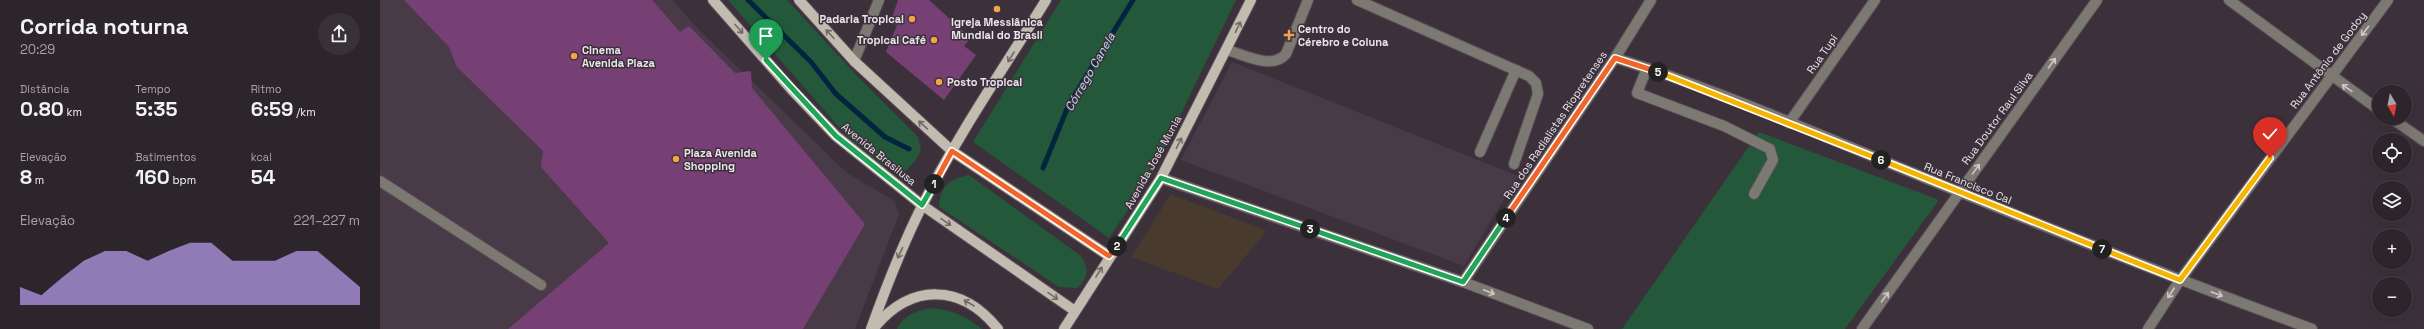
<!DOCTYPE html>
<html lang="pt">
<meta charset="utf-8">
<style>
body{margin:0;font-family:"Space Grotesk",sans-serif;background:#393138;color:#f1f3f6;height:100vh;display:flex;flex-direction:column;font-size:15px;white-space:nowrap}
*{box-sizing:border-box;margin:0}
p{font-size:13px;color:#a7a5a9}
.icon{flex:none;width:22px;height:22px;fill:none;stroke:currentColor;stroke-width:2;stroke-linecap:round;stroke-linejoin:round}
.map{position:relative;flex:1;overflow:hidden}
.drawer{display:flex;flex-direction:column;background:#2d252c;width:380px}
.drawer>*{flex:none}
.needle{width:26px;rotate:170deg}
.tools{position:absolute;left:1992px;top:85px;display:grid;gap:8px}
.tools a{display:grid;place-items:center;width:40px;height:40px;border-radius:50%;background:#2d252c;box-shadow:0 4px 16px #0002,0 0 0 1px #484248;font-size:20px}
.pin{position:absolute;display:grid;place-items:center;width:34px;height:34px;color:#fff;margin:-41px -17px;border-radius:50% 50% 50% 0;rotate:-45deg;box-shadow:0 0 4px #0007}
.pin .icon{rotate:45deg}
.km{position:absolute;width:20px;height:20px;margin:-10px;border-radius:50%;background:#222;color:#fff;font-size:11px;line-height:20px;text-align:center}
.round{display:grid;place-items:center;flex:none;width:42px;height:42px;border-radius:21px;background:#393138}
.overview{display:flex;align-items:center;justify-content:space-between;height:68px;padding:0 20px}
h1{font-size:22px;font-weight:700;line-height:30px}
.figures{display:grid;grid-template-columns:repeat(3,1fr);gap:6px;height:68px;padding:4px 20px}
.figures div{display:grid;align-content:center}
.figures b{font-size:20px;font-weight:700}
.figures small{font-size:11px;font-weight:400}
.figures p{font-size:11px}
.chart{height:112px;padding:8px 20px}
.chart p{display:flex;justify-content:space-between}
.chart svg{width:100%;height:72px;margin-top:4px;fill:#bca0f2;opacity:.7}
main{display:flex;flex:1;min-height:0}
.map>svg:first-child{display:block}
</style>
<main>
<section class="drawer">
<div class="overview"><div><h1>Corrida noturna</h1><p>20:29</p></div><a class="round"><svg class="icon" aria-label="share" viewBox="0 0 24 24"><path d="M12 15V3M7 8l5-5 5 5M5 13v7h14v-7"/></svg></a></div>
<div class="figures">
<div><p>Distância</p><b>0.80<small> km</small></b></div>
<div><p>Tempo</p><b>5:35</b></div>
<div><p>Ritmo</p><b>6:59<small> /km</small></b></div>
</div>
<div class="figures">
<div><p>Elevação</p><b>8<small> m</small></b></div>
<div><p>Batimentos</p><b>160<small> bpm</small></b></div>
<div><p>kcal</p><b>54</b></div>
</div>
<div class="chart"><p><span>Elevação</span>221–227 m</p>
<svg viewBox="0 0 160 44" preserveAspectRatio="none"><path d="M0 44V33L10 38L20 27L30 17L40 11L50 11L60 17L70 11L80 6L90 6L100 17L110 17L120 17L130 11L140 11L150 22L160 33V44z"/></svg>
</div>
</section>
<div class="map">
<svg width="2044" height="329" viewBox="0 0 2044 329">
<rect width="100%" height="100%" fill="#3c313b"/>
<g fill="#493a48">
<polygon points="0,0 292,0 319,30 467,173 515,201 519,214 475,329 0,329"/>
<polygon points="852,62 1138,176 1084,266 801,160"/>
</g>
<polygon fill="#483a2c" points="791,194 887,231 838,289 751,257"/>
<g fill="#24583a">
<polygon points="348,0 407,0 480,79 538,137 541,150 535,161 522,175 504,166 465,134"/>
<polygon points="681,0 856,0 772,174 729,238 593,142"/>
<polygon points="1379,132 1559,200 1465,329 1242,329"/>
<path d="M589,175l112,81c9,13 7,22 -4,32l-18,-1 -120,-80c1,-21 10,-28 30,-32z"/>
<path d="M551,308c20,1 36,9 51,21h-85c6,-14 20,-18 34,-21z"/>
</g>
<g fill="none" stroke-linecap="round" stroke-linejoin="round">
<g stroke="#02243e" stroke-width="5">
<polyline points="368,0 431,62 456,94 505,137 529,149"/>
<polyline points="663,168 689,104 753,0"/>
</g>
</g>
<g fill="#764074">
<polygon points="24,0 272,0 300,32 309,26 355,73 371,71 372,88 485,224 423,329 128,329 229,243 161,167 163,151 77,67 69,47"/>
<polygon points="518,0 549,0 591,38 584,46 596,55 564,100 506,52 517,25 510,23"/>
</g>
<g fill="none" stroke-linecap="round" stroke-linejoin="round">
<g stroke="#584e57" stroke-width="12">
<g id="minor">
<polyline points="977,0 1149,76 1156,83 1158,94 1134,164"/>
<polyline points="1849,0 1999,110"/>
<path d="M847,50c18,5 45,20 59,4l22,-54"/>
<path d="M1235,58c101,31 200,75 298,115 132,54 265,107 399,156"/>
<polyline points="474,61 499,0"/>
<polyline points="1267,68 1257,93 1344,126 1390,149 1393,160 1374,194"/>
<polyline points="2011,118 2044,141"/>
<polyline points="1409,123 1495,0"/>
<polyline points="1100,152 1136,70"/>
<polyline points="781,178 1083,282 1208,329"/>
<polyline points="0,181 161,285"/>
<polyline points="1083,282 1235,58 1271,0"/>
<polyline points="1482,329 1717,0"/>
<polyline points="1768,329 1800,280 2008,0"/>
</g>
</g>
<g stroke="#584e57" stroke-width="12">
<g id="major">
<polyline points="333,0 412,90 456,136 542,205 695,311"/>
<polyline points="419,0 474,61 572,151 729,256"/>
<path d="M494,328c37,-45 87,-45 124,1"/>
<path d="M491,329c15,-42 31,-83 51,-123 36,-72 82,-138 124,-206"/>
<polyline points="684,329 781,178 871,0"/>
</g>
</g>
<use href="#minor" stroke="#7c7973" stroke-width="10"/>
<use href="#major" stroke="#c1bcaf" stroke-width="10"/>
</g>
<defs><path id="oneway-shaft" d="M-6 0H5M1.5-3L5.5 0L1.5 3" fill="none" stroke-width="1.6" stroke-linecap="round" stroke-linejoin="round"/></defs>
<g stroke="#716969">
<use href="#oneway-shaft" transform="translate(858 27) rotate(-64)"/>
<use href="#oneway-shaft" transform="translate(359 29) rotate(49)"/>
<use href="#oneway-shaft" transform="translate(450 34) rotate(-132)"/>
<use href="#oneway-shaft" transform="translate(631 57) rotate(122)"/>
<use href="#oneway-shaft" transform="translate(543 125) rotate(-139)"/>
<use href="#oneway-shaft" transform="translate(799 143) rotate(-63)"/>
<use href="#oneway-shaft" transform="translate(566 222) rotate(35)"/>
<use href="#oneway-shaft" transform="translate(520 253) rotate(115)"/>
<use href="#oneway-shaft" transform="translate(719 272) rotate(-58)"/>
<use href="#oneway-shaft" transform="translate(673 296) rotate(35)"/>
<use href="#oneway-shaft" transform="translate(589 303) rotate(-150)"/>
</g>
<g stroke="#cfc9cc">
<use href="#oneway-shaft" transform="translate(1985 31) rotate(128)"/>
<use href="#oneway-shaft" transform="translate(1672 63) rotate(-54)"/>
<use href="#oneway-shaft" transform="translate(1967 88) rotate(-145)"/>
<use href="#oneway-shaft" transform="translate(1596 169) rotate(-54)"/>
<use href="#oneway-shaft" transform="translate(1109 292) rotate(21)"/>
<use href="#oneway-shaft" transform="translate(1791 293) rotate(123)"/>
<use href="#oneway-shaft" transform="translate(1837 294) rotate(20)"/>
<use href="#oneway-shaft" transform="translate(1505 297) rotate(-54)"/>
</g>
<g fill="none" stroke-linecap="round" stroke-linejoin="round">
<g stroke="#fff" stroke-width="8">
<polyline id="split-1" points="386,60 456,136 542,205 554,184"/>
</g>
<g stroke="#fff" stroke-width="8">
<polyline id="split-2" points="554,184 572,151 729,256 737,246"/>
</g>
<g stroke="#fff" stroke-width="8">
<polyline id="split-3" points="737,246 781,178 930,229"/>
</g>
<g stroke="#fff" stroke-width="8">
<polyline id="split-4" points="930,229 1083,282 1126,218"/>
</g>
<g stroke="#fff" stroke-width="8">
<polyline id="split-5" points="1126,218 1235,58 1278,72"/>
</g>
<g stroke="#fff" stroke-width="8">
<polyline id="split-6" points="1278,72 1501,160"/>
</g>
<g stroke="#fff" stroke-width="8">
<polyline id="split-7" points="1501,160 1722,249"/>
</g>
<g stroke="#fff" stroke-width="8">
<polyline id="split-8" points="1722,249 1800,280 1890,158"/>
</g>
<use href="#split-1" stroke="#22a559" stroke-width="5"/>
<use href="#split-2" stroke="#f0652b" stroke-width="5"/>
<use href="#split-3" stroke="#22a559" stroke-width="5"/>
<use href="#split-4" stroke="#22a559" stroke-width="5"/>
<use href="#split-5" stroke="#f0652b" stroke-width="5"/>
<use href="#split-6" stroke="#f5b400" stroke-width="5"/>
<use href="#split-7" stroke="#f5b400" stroke-width="5"/>
<use href="#split-8" stroke="#f5b400" stroke-width="5"/>
</g>
<g fill="#f4a444" stroke="#3c313b" stroke-width="1.5">
<circle cx="617" cy="9" r="4"/>
<circle cx="532" cy="19" r="4"/>
<path d="M907 29h4v4h4v4h-4v4h-4v-4h-4v-4h4z"/>
<circle cx="554" cy="40" r="4"/>
<circle cx="194" cy="56" r="4"/>
<circle cx="559" cy="82" r="4"/>
<circle cx="296" cy="159" r="4"/>
</g>
<g text-anchor="middle" dominant-baseline="central" stroke-width="3" stroke-linejoin="round" paint-order="stroke">
<g font-size="11" font-weight="bold" fill="#ebe4ea" stroke="#3c313b" text-anchor="start">
<text x="524" y="19" text-anchor="end">Padaria Tropical</text>
<text x="617" y="22" text-anchor="middle">Igreja Messiânica<tspan x="617" dy="13">Mundial do Brasil</tspan></text>
<text x="918" y="29">Centro do<tspan x="918" dy="13">Cérebro e Coluna</tspan></text>
<text x="546" y="40" text-anchor="end">Tropical Café</text>
<text x="202" y="50">Cinema<tspan x="202" dy="13">Avenida Plaza</tspan></text>
<text x="567" y="82">Posto Tropical</text>
<text x="304" y="153">Plaza Avenida<tspan x="304" dy="13">Shopping</tspan></text>
</g>
<g font-size="11" fill="#ebe4ea" stroke="#3c313b">
<text transform="translate(1442 54) rotate(-55)">Rua Tupi</text>
<text transform="translate(1948 60) rotate(-53)">Rua Antônio de Godoy</text>
<text transform="translate(1617 118) rotate(-54)">Rua Doutor Raul Silva</text>
<text transform="translate(1175 125) rotate(-56)">Rua dos Radialistas Riopretenses</text>
<text transform="translate(499 154) rotate(39)">Avenida Brasilusa</text>
<text transform="translate(773 162) rotate(-61)">Avenida José Munia</text>
<text transform="translate(1588 183) rotate(22)">Rua Francisco Cal</text>
</g>
<g font-size="12" font-style="italic" fill="#bcddfa" stroke="#3c313b">
<text transform="translate(710 72) rotate(-60)">Córrego Canela</text>
</g>
</g>
</svg>
<div class="tools">
<a><svg class="needle" viewBox="-14 -14 28 28"><path d="M0-13l5 13h-10z" fill="#e53935"/><path d="M0 13l5-13h-10z" fill="#a7a5a9"/></svg></a>
<a><svg class="icon" aria-label="locate" viewBox="0 0 24 24"><circle cx="12" cy="12" r="6"/><path d="M12 2v4M12 18v4M2 12h4M18 12h4"/></svg></a>
<a><svg class="icon" aria-label="layers" viewBox="0 0 24 24"><path d="M12 4l9 5-9 5-9-5zM3 14l9 5 9-5"/></svg></a>
<a>+</a>
<a>−</a>
</div>
<div class="pin" style="left:386px;top:60px;background:#1e9e55"><svg class="icon" aria-label="arrive" viewBox="0 0 24 24"><path d="M6 21V4h12l-3 4 3 4H6"/></svg></div>
<div class="pin" style="left:1890px;top:158px;background:#d93025"><svg class="icon" aria-label="check" viewBox="0 0 24 24"><path d="M5 12l5 5 9-10"/></svg></div>
<b class="km" style="left:554px;top:184px">1</b>
<b class="km" style="left:737px;top:246px">2</b>
<b class="km" style="left:930px;top:229px">3</b>
<b class="km" style="left:1126px;top:218px">4</b>
<b class="km" style="left:1278px;top:72px">5</b>
<b class="km" style="left:1501px;top:160px">6</b>
<b class="km" style="left:1722px;top:249px">7</b>
</div>
</main>
